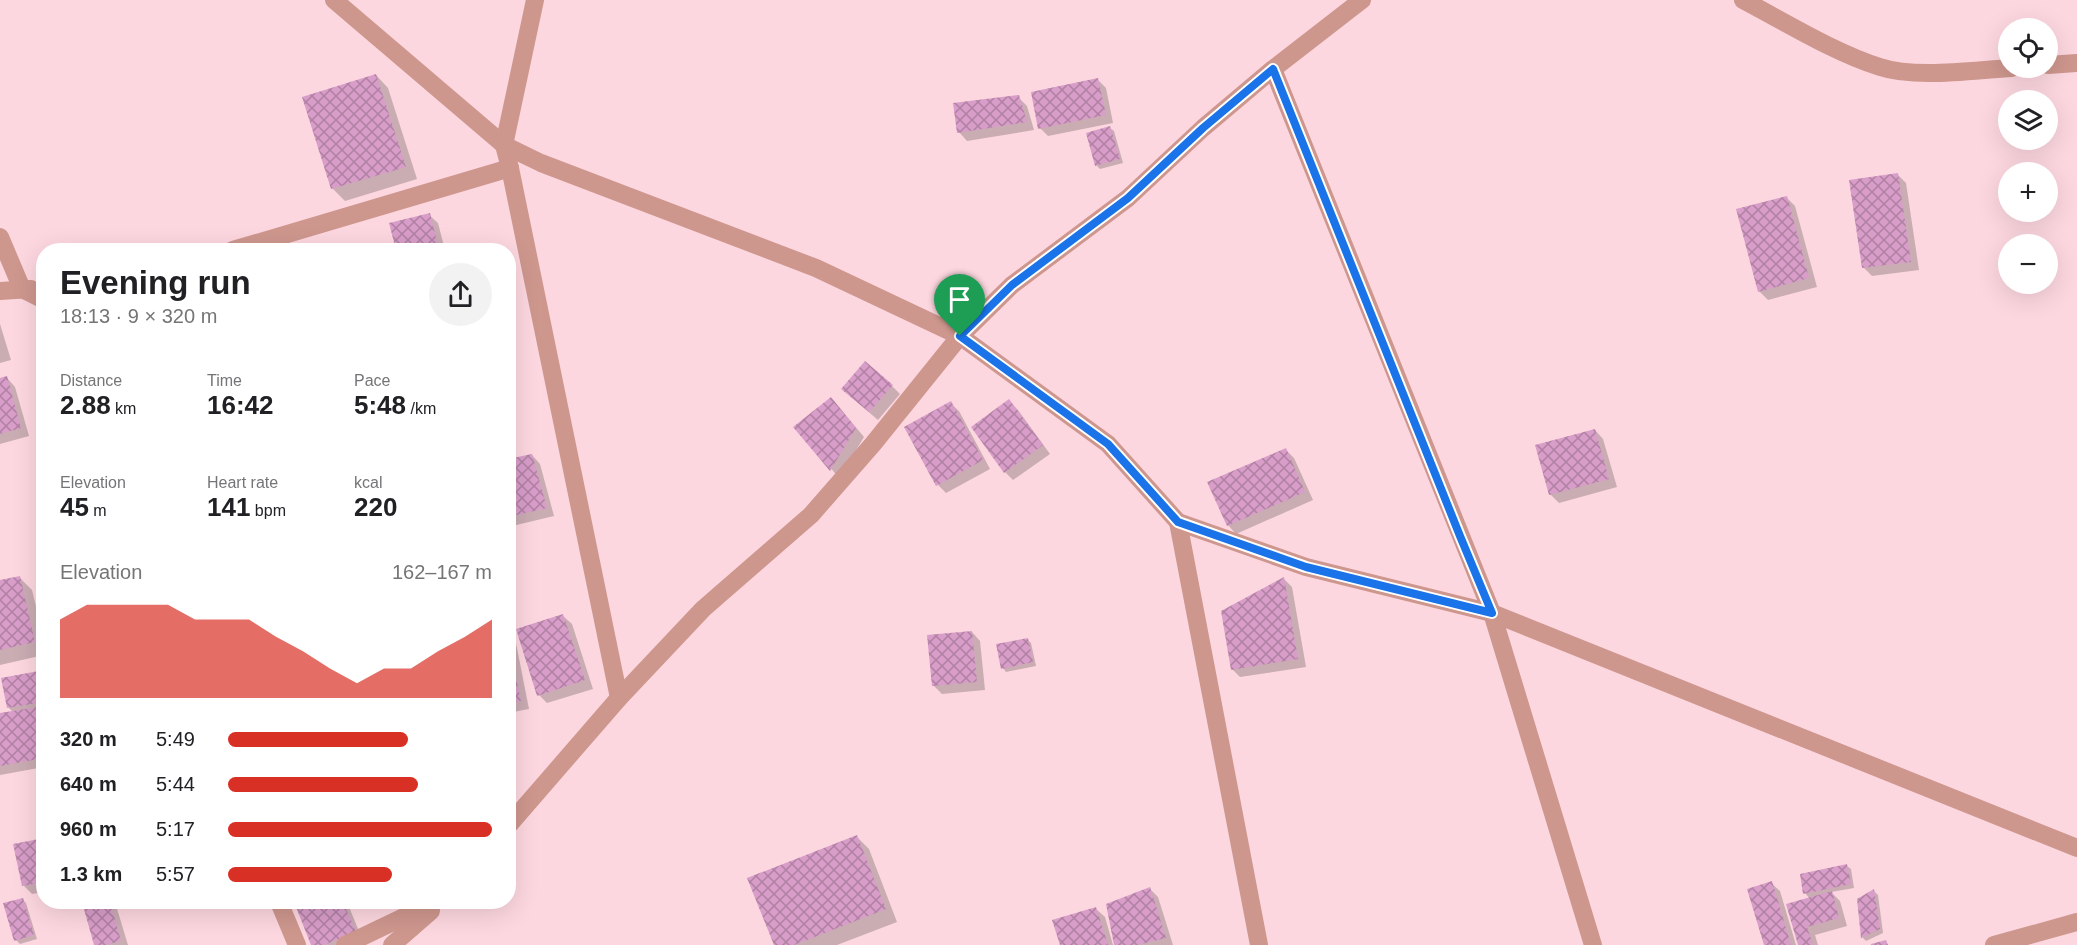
<!DOCTYPE html>
<meta charset="utf-8">
<style>
body{margin:0;font-family:Arial,sans-serif;background:#f2f2f2;color:#202124;height:100vh;display:flex;flex-direction:column;font-size:22px;white-space:nowrap}
*{box-sizing:border-box;margin:0}
p{font-size:20px;color:#757577}
.icon{flex:none;width:33px;height:33px;fill:none;stroke:currentColor;stroke-width:2;stroke-linecap:round;stroke-linejoin:round}
.map{position:relative;flex:1;overflow:hidden}
.side{position:absolute;left:36px;top:243px;width:480px;height:666px;display:flex;flex-direction:column;background:#fff;border-radius:24px;box-shadow:0 6px 24px #0002}
.side>*{flex:none}
.fabs{position:absolute;left:1998px;top:18px;display:grid;gap:12px}
.fabs a{display:grid;place-items:center;width:60px;height:60px;border-radius:50%;background:#fff;box-shadow:0 6px 24px #0002;font-size:30px}
.pin{position:absolute;display:grid;place-items:center;width:51px;height:51px;color:#fff;margin:-62px -26px;border-radius:50% 50% 50% 0;rotate:-45deg;box-shadow:0 0 6px #0007}
.pin .icon{rotate:45deg}
.round{display:grid;place-items:center;flex:none;width:63px;height:63px;border-radius:32px;background:#f2f2f2}
.headline{display:flex;align-items:center;justify-content:space-between;height:102px;padding:0 24px}
h1{font-size:33px;font-weight:600;line-height:45px}
.stats{display:grid;grid-template-columns:repeat(3,1fr);gap:9px;height:102px;padding:6px 24px}
.stats div{display:grid;align-content:center}
.stats b{font-size:26px;font-weight:600}
.stats small{font-size:16px;font-weight:400}
.stats p{font-size:16px}
.chart{height:168px;padding:12px 24px}
.chart p{display:flex;justify-content:space-between}
.chart svg{width:100%;height:108px;margin-top:6px;fill:#d93025;opacity:.7}
ul{padding:0 24px;list-style:none;font-size:20px}
li{display:grid;grid-template-columns:96px 72px 1fr;align-items:center;height:45px}
li i{height:15px;border-radius:8px;background:#d93025}
.map>svg:first-child{display:block}
</style>
<div class="map">
<svg width="2077" height="945" viewBox="0 0 2077 945">
<defs>
<pattern id="building-cross-hatch" width="8" height="8" patternUnits="userSpaceOnUse" patternTransform="scale(1.5)"><rect width="8" height="8" fill="#d89dc9"/><path d="M0 0l8 8M0 8l8-8" fill="none" stroke="#b080a3"/></pattern>
</defs>
<rect width="100%" height="100%" fill="#fdd7e0"/>
<g fill="#0003">
<polygon points="376,75 388,88 417,179 345,201 333,189 304,98"/>
<polygon points="1098,80 1106,88 1113,123 1048,136 1040,128"/>
<polygon points="1018,97 1027,106 1034,130 967,141 959,132"/>
<polygon points="1110,128 1114,131 1123,163 1100,169 1096,165"/>
<polygon points="1898,175 1906,183 1919,270 1872,276 1864,268"/>
<polygon points="1787,198 1795,206 1817,287 1768,300 1759,291"/>
<polygon points="429,215 438,223 445,250 398,250 391,224"/>
<polygon points="0,324 11,360 0,363"/>
<polygon points="7,378 15,387 29,436 0,444 0,380"/>
<polygon points="892,386 900,394 878,420 851,397"/>
<polygon points="1009,401 1018,410 1050,454 1013,480 1005,472"/>
<polygon points="950,403 959,411 990,469 946,493 938,485"/>
<polygon points="839,407 864,437 839,478 796,427"/>
<polygon points="1595,430 1603,439 1617,487 1559,503 1550,494"/>
<polygon points="1286,450 1294,458 1313,500 1236,534 1228,525"/>
<polygon points="532,455 540,464 554,516 508,527 508,461"/>
<polygon points="19,577 32,590 44,639 44,655 0,665 0,582"/>
<polygon points="1284,579 1292,587 1306,667 1240,677 1232,669"/>
<polygon points="563,616 572,624 593,689 547,703 539,695"/>
<polygon points="508,632 515,638 529,709 508,713"/>
<polygon points="972,632 980,641 985,690 942,694 933,685"/>
<polygon points="1027,639 1031,643 1036,666 1006,672 1003,668"/>
<polygon points="44,672 44,767 0,775 0,715 13,712 8,707"/>
<polygon points="857,837 869,849 897,922 837,945 775,945"/>
<polygon points="44,839 44,892 32,894 24,886"/>
<polygon points="1847,866 1851,869 1854,888 1831,892 1840,901 1847,926 1815,935 1818,945 1799,945 1810,899 1805,893"/>
<polygon points="1771,883 1780,891 1796,945 1765,945"/>
<polygon points="1150,889 1158,897 1173,945 1116,945"/>
<polygon points="1874,891 1878,895 1883,933 1866,941 1863,938 1859,900"/>
<polygon points="22,899 26,903 37,939 20,944 16,940"/>
<polygon points="83,902 115,902 128,945 95,945"/>
<polygon points="314,902 347,902 363,941 352,945 313,945 298,908"/>
<polygon points="1096,909 1105,917 1113,945 1061,945"/>
</g>
<g fill="url(#building-cross-hatch)">
<polygon points="376,74 406,167 331,189 302,97"/>
<polygon points="1098,78 1106,115 1038,129 1031,92"/>
<polygon points="1019,95 1027,122 957,133 953,103"/>
<polygon points="1110,126 1120,159 1095,166 1086,133"/>
<polygon points="1898,173 1911,262 1862,268 1849,180"/>
<polygon points="1787,196 1809,278 1758,292 1736,209"/>
<polygon points="430,213 439,250 396,250 389,223"/>
<polygon points="865,361 893,385 869,412 841,389"/>
<polygon points="7,376 21,428 0,434 0,378"/>
<polygon points="831,397 856,428 830,471 793,427"/>
<polygon points="1009,399 1043,445 1004,473 971,427"/>
<polygon points="951,401 983,460 936,486 904,427"/>
<polygon points="1595,429 1609,479 1549,495 1535,445"/>
<polygon points="1286,448 1305,492 1227,526 1207,482"/>
<polygon points="532,454 547,508 508,517 508,459"/>
<polygon points="20,576 35,642 0,650 0,580"/>
<polygon points="1284,577 1298,659 1231,670 1221,611"/>
<polygon points="563,614 585,680 537,696 516,629"/>
<polygon points="972,631 977,682 932,686 927,635"/>
<polygon points="1028,638 1033,662 1001,669 996,644"/>
<polygon points="508,641 521,701 508,703"/>
<polygon points="44,670 44,702 7,708 1,678"/>
<polygon points="44,706 44,758 0,766 0,713"/>
<polygon points="857,835 886,909 794,945 774,945 747,878"/>
<polygon points="44,838 44,882 22,886 13,844"/>
<polygon points="1847,864 1851,884 1803,894 1800,874"/>
<polygon points="1772,881 1791,945 1764,945 1747,889"/>
<polygon points="1150,887 1166,938 1137,945 1114,945 1106,904"/>
<polygon points="1874,889 1880,929 1861,938 1857,899"/>
<polygon points="1832,891 1839,918 1807,927 1813,945 1798,945 1786,904"/>
<polygon points="23,898 34,935 14,941 3,903"/>
<polygon points="82,902 110,902 121,941 105,945 94,945"/>
<polygon points="310,902 343,902 356,932 324,945 311,945 296,907"/>
<polygon points="1096,907 1108,945 1060,945 1052,920"/>
<polygon points="1886,940 1888,945 1871,945 1871,944"/>
</g>
<g fill="none" stroke-linecap="round" stroke-linejoin="round">
<g stroke="#ce978e" stroke-width="18">
<polyline points="334,0 504,145 541,163 816,268 960,336 1108,444 1178,522 1306,567 1492,613 2077,848"/>
<polyline points="535,0 504,145 510,168 619,698"/>
<path d="M1743,0c42,22 92,53 137,67 36,12 94,3 132,1"/>
<polyline points="2048,65 2077,63"/>
<polyline points="1273,69 1492,613 1593,945"/>
<polyline points="0,237 22,289 44,300"/>
<polyline points="233,250 510,168"/>
<polyline points="0,291 31,289"/>
<polyline points="1178,522 1259,945"/>
<polyline points="508,826 619,698 703,609 811,515 873,444 960,336 1012,285 1128,198 1203,128 1273,69 1362,0"/>
<polyline points="279,902 297,945"/>
<polyline points="345,945 435,902"/>
<polyline points="392,945 431,911"/>
<polyline points="1994,945 2077,922"/>
</g>
</g>
<g fill="none" stroke-linecap="round" stroke-linejoin="round">
<g stroke="#fff" stroke-width="12">
<polygon id="route" points="1273,69 1460,536 1492,613 1306,567 1178,522 1108,444 960,336 1012,285 1128,198 1203,128"/>
</g>
<use href="#route" stroke="#1a73e8" stroke-width="8"/>
</g>
</svg>
<div class="fabs">
<a><svg class="icon" aria-label="locate" viewBox="0 0 24 24"><circle cx="12" cy="12" r="6"/><path d="M12 2v4M12 18v4M2 12h4M18 12h4"/></svg></a>
<a><svg class="icon" aria-label="layers" viewBox="0 0 24 24"><path d="M12 4l9 5-9 5-9-5zM3 14l9 5 9-5"/></svg></a>
<a>+</a>
<a>−</a>
</div>
<div class="pin" style="left:960px;top:336px;background:#1e9e55"><svg class="icon" aria-label="arrive" viewBox="0 0 24 24"><path d="M6 21V4h12l-3 4 3 4H6"/></svg></div>
<section class="side">
<div class="headline"><div><h1>Evening run</h1><p>18:13 · 9 × 320 m</p></div><a class="round"><svg class="icon" aria-label="share" viewBox="0 0 24 24"><path d="M12 15V3M7 8l5-5 5 5M5 13v7h14v-7"/></svg></a></div>
<div class="stats">
<div><p>Distance</p><b>2.88<small> km</small></b></div>
<div><p>Time</p><b>16:42</b></div>
<div><p>Pace</p><b>5:48<small> /km</small></b></div>
</div>
<div class="stats">
<div><p>Elevation</p><b>45<small> m</small></b></div>
<div><p>Heart rate</p><b>141<small> bpm</small></b></div>
<div><p>kcal</p><b>220</b></div>
</div>
<div class="chart"><p><span>Elevation</span>162–167 m</p>
<svg viewBox="0 0 160 44" preserveAspectRatio="none"><path d="M0 44V12L10 6L20 6L30 6L40 6L50 12L60 12L70 12L80 19L90 25L100 32L110 38L120 32L130 32L140 25L150 19L160 12V44z"/></svg>
</div>
<ul>
<li><b>320 m</b>5:49<i style="width:68%"></i></li>
<li><b>640 m</b>5:44<i style="width:72%"></i></li>
<li><b>960 m</b>5:17<i style="width:100%"></i></li>
<li><b>1.3 km</b>5:57<i style="width:62%"></i></li>
</ul>
</section>
</div>
